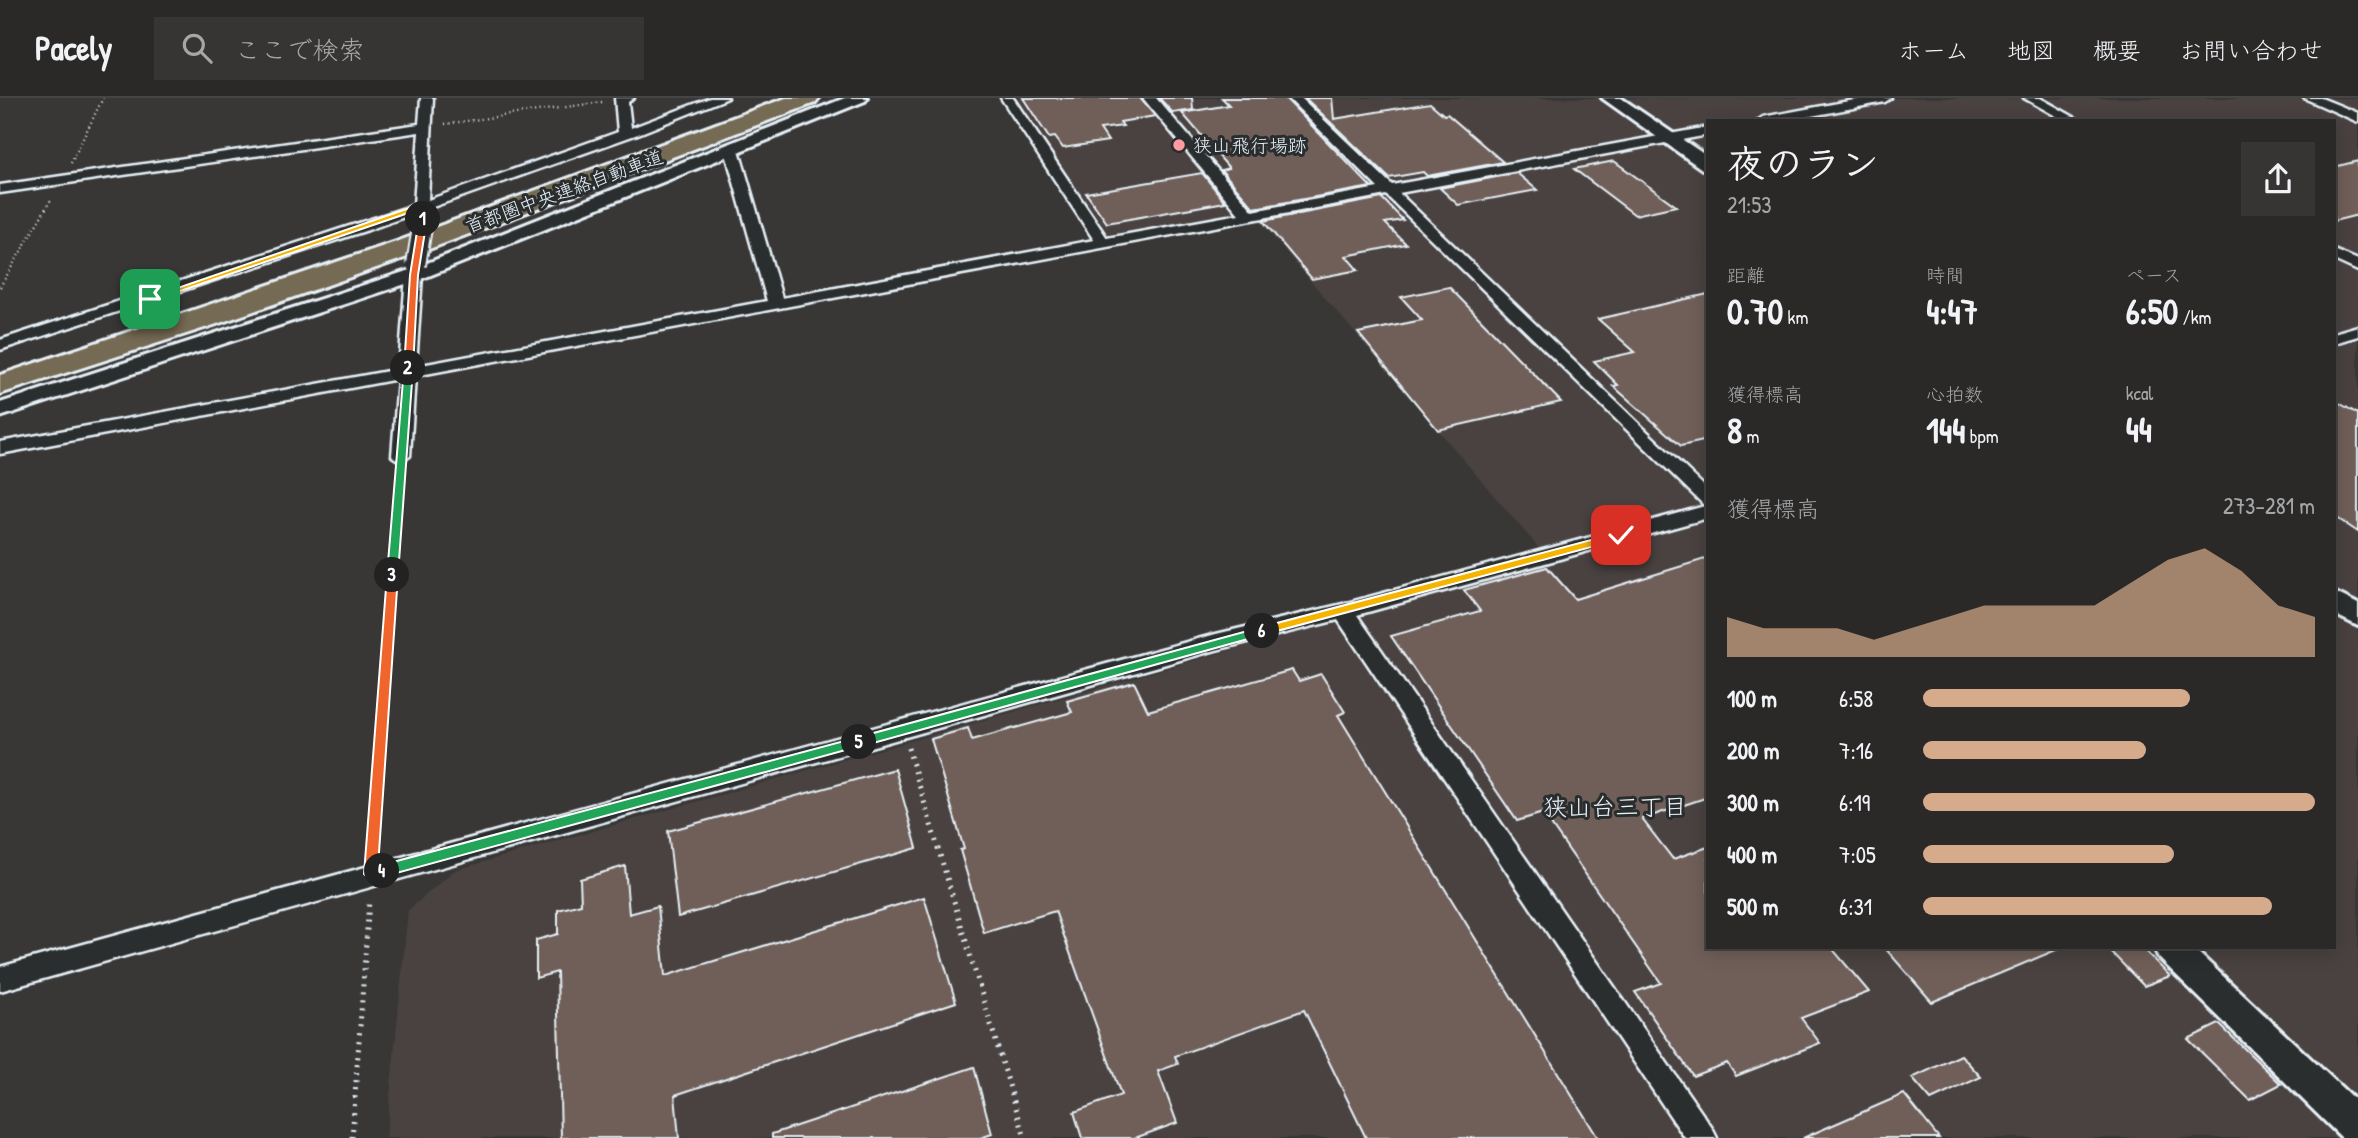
<!DOCTYPE html>
<html lang="ja">
<meta charset="utf-8">
<style>
body{margin:0;font-family:"Patrick Hand","Klee One",sans-serif;background:#363534;color:#f1f3f6;height:100vh;display:flex;flex-direction:column;font-size:26px;white-space:nowrap}
*{box-sizing:border-box;margin:0}
p{font-size:23px;color:#a5a6a8}
.icon{flex:none;width:38px;height:38px;fill:none;stroke:currentColor;stroke-width:2;stroke-linecap:round;stroke-linejoin:round}
.map{position:relative;flex:1;overflow:hidden}
.sheet{position:absolute;left:1706px;top:21px;width:630px;height:830px;display:flex;flex-direction:column;background:#2a2928;border-radius:0px;box-shadow:0 4px 18px #0003,0 0 0 2px #464545}
.sheet>*{flex:none}
.pin{position:absolute;display:grid;place-items:center;width:60px;height:60px;color:#fff;margin:-30px;border-radius:14px;box-shadow:0 4px 10px #0006}
.km{position:absolute;width:35px;height:35px;margin:-18px;border-radius:50%;background:#222;color:#fff;font-size:19px;line-height:35px;text-align:center}
.round{display:grid;place-items:center;flex:none;width:74px;height:74px;border-radius:0px;background:#363534}
.headline{display:flex;align-items:center;justify-content:space-between;height:119px;padding:0 21px}
h1{font-size:38px;font-weight:800;line-height:52px}
.figures{display:grid;grid-template-columns:repeat(3,1fr);gap:10px;height:119px;padding:7px 21px}
.figures div{display:grid;align-content:center}
.figures b{font-size:35px;font-weight:800}
.figures small{font-size:19px;font-weight:400}
.figures p{font-size:19px}
.chart{height:196px;padding:14px 21px}
.chart p{display:flex;justify-content:space-between}
.chart svg{width:100%;height:126px;margin-top:7px;fill:#d6ab8b;opacity:.7}
ul{padding:0 21px;list-style:none;font-size:23px}
li{display:grid;grid-template-columns:112px 84px 1fr;align-items:center;height:52px}
li i{height:18px;border-radius:9px;background:#d6ab8b}
header{display:flex;align-items:center;gap:42px;box-sizing:border-box;height:98px;padding:0 35px;background:#2a2928;border-bottom:2px solid #464545}
header strong{font-size:33px}
nav{display:flex;gap:38px;margin-inline-start:auto;font-size:24px}
.search{width:490px;height:63px;background:#363534;display:flex;align-items:center;gap:18px;box-sizing:border-box;padding:0 24px;border-radius:0px;color:#a5a6a8;font-size:26px}
.map>svg:first-child{display:block}
</style>
<header>
<strong>Pacely</strong>
<div class="search"><svg class="icon" aria-label="search" viewBox="0 0 24 24"><circle cx="10" cy="10" r="6"/><path d="M15 15l6 6"/></svg>ここで検索</div>
<nav><a>ホーム</a><a>地図</a><a>概要</a><a>お問い合わせ</a></nav>
</header>
<div class="map">
<svg width="2358" height="1040" viewBox="0 0 2358 1040">
<rect width="100%" height="100%" fill="#383736"/>
<filter id="ink" filterUnits="userSpaceOnUse"><feTurbulence type="fractalNoise" baseFrequency=".0143" numOctaves="2"/><feDisplacementMap in="SourceGraphic" scale="14" xChannelSelector="R" yChannelSelector="G"/><feConvolveMatrix kernelMatrix="1 2 1 2 8 2 1 2 1" color-interpolation-filters="sRGB"/></filter>
<g filter="url(#ink)">
<path fill="#484340" fill-rule="evenodd" d="M1014,0h1344v1040h-1972l22,-228 47,-40 1094,-310 -298,-349 -145,24zM1708,23h626v826h-626z"/>
<g fill="#6f5e58" stroke="#e8f1f8" stroke-width="2">
<polygon points="1023,0 1140,0 1155,18 1120,24 1123,28 1100,31 1108,43 1063,50 1055,39 1049,40"/>
<polygon points="1159,0 1192,0 1193,12 1173,15"/>
<polygon points="1222,0 1285,0 1371,89 1254,110 1221,72 1229,70 1182,15 1229,7"/>
<polygon points="1305,0 1332,0 1334,21 1430,5 1444,17 1447,16 1503,64 1427,78 1423,74 1389,80"/>
<polygon points="1614,63 1676,108 1635,117 1574,71"/>
<polygon points="2358,63 2358,117 2334,123 2334,69"/>
<polygon points="1202,75 1225,104 1107,125 1086,95"/>
<polygon points="1517,75 1537,92 1458,107 1440,90"/>
<polygon points="1382,100 1403,122 1385,125 1406,146 1346,158 1358,172 1312,181 1263,123"/>
<polygon points="1449,189 1561,304 1438,332 1358,235 1422,222 1401,199"/>
<polygon points="1708,196 1708,342 1681,348 1613,288 1618,287 1594,263 1635,254 1598,221"/>
<polygon points="2334,302 2358,316 2358,434 2334,418"/>
<polygon points="1708,460 1708,699 1642,721 1673,761 1708,749 1708,849 1831,849 1869,894 1801,920 1820,945 1736,978 1727,965 1693,978 1635,894 1661,885 1543,715 1517,723 1391,538 1480,513 1464,492 1547,469 1575,501"/>
<polygon points="1292,572 1299,583 1321,576 1345,614 1338,617 1598,1040 1366,1040 1304,912 1175,958 1178,966 1158,973 1177,1025 1135,1040 1082,1040 1074,1014 1121,997 1055,813 984,835 960,752 964,751 931,641 968,630 972,642 1072,614 1067,603 1134,584 1148,613"/>
<polygon points="895,671 917,750 678,819 668,733"/>
<polygon points="625,768 629,816 658,808 665,878 924,799 956,904 675,997 679,1040 561,1040 557,874 536,880 536,842 558,836 558,812 581,806 580,781"/>
<polygon points="1884,849 2063,849 1932,904"/>
<polygon points="2106,849 2141,849 2170,878 2144,888"/>
<polygon points="2219,926 2281,986 2250,1002 2188,941"/>
<polygon points="1961,957 1981,979 1931,1002 1912,980"/>
<polygon points="974,969 992,1036 980,1040 772,1040 772,1036"/>
<polygon points="1904,996 1939,1040 1803,1040"/>
</g>
<g fill="none" stroke-linecap="round" stroke-linejoin="round">
<g stroke="#e8f1f8" stroke-width="5">
<g id="minor">
<polygon points="421,0 433,0 428,102 618,34 615,0 634,0 628,4 631,30 710,0 728,0 638,36 368,132 0,252 0,242 414,107 419,34 0,95 0,87 419,26"/>
<polygon points="1001,0 1013,0 1107,140 1239,116 1143,0 1156,0 1253,113 1378,90 1288,0 1301,0 1392,87 1708,29 1708,37 1399,95 1708,392 1708,420 1357,517 1712,1030 1717,1040 1685,1040 1338,522 1216,552 0,893 0,869 1216,536 1343,506 1705,408 1386,97 415,278 410,358 401,364 392,358 398,281 0,356 0,344 399,271 406,177 414,172 422,177 416,268 767,203 725,52 732,48 739,52 782,200 1094,142"/>
<polygon points="1865,0 1891,0 1885,4 1785,23 1757,23 1763,19"/>
<polygon points="2024,0 2040,0 2081,23 2065,23"/>
<polygon points="2304,0 2321,0 2358,15 2358,24"/>
<polygon points="2334,152 2358,162 2358,173 2334,162"/>
<polygon points="2358,228 2358,238 2334,245 2334,235"/>
</g>
</g>
<g stroke="#e8f1f8" stroke-width="6">
<g id="tertiary">
<polygon points="845,0 867,0 865,3 421,181 0,319 0,305 407,173"/>
<polygon points="1602,0 1621,0 1708,59 1708,72 1702,71"/>
<polygon points="2334,494 2358,506 2358,528 2334,516"/>
<polygon points="2154,849 2192,849 2358,1005 2358,1040 2342,1040 2158,859"/>
</g>
</g>
<g stroke="#e8f1f8" stroke-width="6">
<polygon id="motorway" points="786,0 819,0 815,5 416,156 214,227 0,296 0,277 396,144"/>
</g>
<g stroke="#e8f1f8" stroke-width="2.5" stroke-dasharray="1 3.5" stroke-linecap="butt">
<polyline points="445,26 602,4"/>
<polyline points="71,65 103,0"/>
<polyline points="0,189 52,100"/>
</g>
<polyline stroke="#e8f1f8" stroke-width="4.5" stroke-dasharray="2 5" stroke-linecap="butt" points="384,593 400,374"/>
<g stroke="#e8f1f8" stroke-width="5" stroke-dasharray="2 6" stroke-linecap="butt">
<polyline points="908,650 1025,1040"/>
<polyline points="372,756 384,592"/>
<polyline points="352,1040 369,803"/>
</g>
<use href="#minor" fill="#2a2d2e" fill-rule="evenodd"/>
<use href="#tertiary" fill="#2a2d2e" fill-rule="evenodd"/>
<use href="#motorway" fill="#756b52" fill-rule="evenodd"/>
<g stroke="#e8f1f8" stroke-width="22" stroke-linecap="butt">
<polyline id="tertiary-bridge" points="416,167 425,111"/>
</g>
<use href="#tertiary-bridge" stroke="#2a2d2e" stroke-width="18"/>
</g>
</g>
<polygon fill="#f5b400" stroke="#fff" stroke-width="2" points="418,107 424,107 429,111 426,122 419,121 420,111 154,202 146,201"/>
<polygon fill="#f0652b" stroke="#fff" stroke-width="2" points="423,118 427,121 418,177 413,270 408,272 404,270 410,177 419,121"/>
<polygon fill="#22a559" stroke="#fff" stroke-width="2" points="408,267 413,270 398,477 392,481 387,477 404,270"/>
<polygon fill="#f0652b" stroke="#fff" stroke-width="2" points="392,473 398,477 378,769 387,769 389,773 387,777 371,782 364,776 387,477"/>
<polygon fill="#22a559" stroke="#fff" stroke-width="2" points="859,639 865,644 864,647 382,779 376,773 382,767"/>
<polygon fill="#22a559" stroke="#fff" stroke-width="2" points="1262,529 1266,530 1266,536 859,649 853,644 859,639"/>
<polygon fill="#f5b400" stroke="#fff" stroke-width="2" points="1621,434 1626,437 1625,440 1262,537 1256,533 1262,529"/>
<circle fill="#ff9aa2" stroke="#2a2d2e" stroke-width="2.5" cx="1179" cy="47" r="7"/>
<g text-anchor="middle" dominant-baseline="central" stroke-width="6" stroke-linejoin="round" paint-order="stroke">
<g font-size="19" fill="#e8f1f8" stroke="#2a2d2e" text-anchor="start">
<text x="1193" y="47">狭山飛行場跡</text>
</g>
<g font-size="19" fill="#e8f1f8" stroke="#2a2d2e">
<text transform="translate(564 93) rotate(-20)">首都圏中央連絡自動車道</text>
</g>
<g font-size="24" fill="#e8f1f8" stroke="#2a2d2e">
<text x="1615" y="708">狭山台三丁目</text>
</g>
</g>
</svg>
<div class="pin" style="left:150px;top:201px;background:#1e9e55"><svg class="icon" aria-label="arrive" viewBox="0 0 24 24"><path d="M6 21V4h12l-3 4 3 4H6"/></svg></div>
<div class="pin" style="left:1621px;top:437px;background:#d93025"><svg class="icon" aria-label="check" viewBox="0 0 24 24"><path d="M5 12l5 5 9-10"/></svg></div>
<b class="km" style="left:423px;top:121px">1</b>
<b class="km" style="left:408px;top:270px">2</b>
<b class="km" style="left:392px;top:477px">3</b>
<b class="km" style="left:382px;top:773px">4</b>
<b class="km" style="left:859px;top:644px">5</b>
<b class="km" style="left:1262px;top:533px">6</b>
<section class="sheet">
<div class="headline"><div><h1>夜のラン</h1><p>21:53</p></div><a class="round"><svg class="icon" aria-label="share" viewBox="0 0 24 24"><path d="M12 15V3M7 8l5-5 5 5M5 13v7h14v-7"/></svg></a></div>
<div class="figures">
<div><p>距離</p><b>0.70<small> km</small></b></div>
<div><p>時間</p><b>4:47</b></div>
<div><p>ペース</p><b>6:50<small> /km</small></b></div>
</div>
<div class="figures">
<div><p>獲得標高</p><b>8<small> m</small></b></div>
<div><p>心拍数</p><b>144<small> bpm</small></b></div>
<div><p>kcal</p><b>44</b></div>
</div>
<div class="chart"><p><span>獲得標高</span>273–281 m</p>
<svg viewBox="0 0 160 44" preserveAspectRatio="none"><path d="M0 44V30L10 34L20 34L30 34L40 38L50 34L60 30L70 26L80 26L90 26L100 26L110 18L120 10L130 6L140 14L150 26L160 30V44z"/></svg>
</div>
<ul>
<li><b>100 m</b>6:58<i style="width:68%"></i></li>
<li><b>200 m</b>7:16<i style="width:57%"></i></li>
<li><b>300 m</b>6:19<i style="width:100%"></i></li>
<li><b>400 m</b>7:05<i style="width:64%"></i></li>
<li><b>500 m</b>6:31<i style="width:89%"></i></li>
</ul>
</section>
</div>
